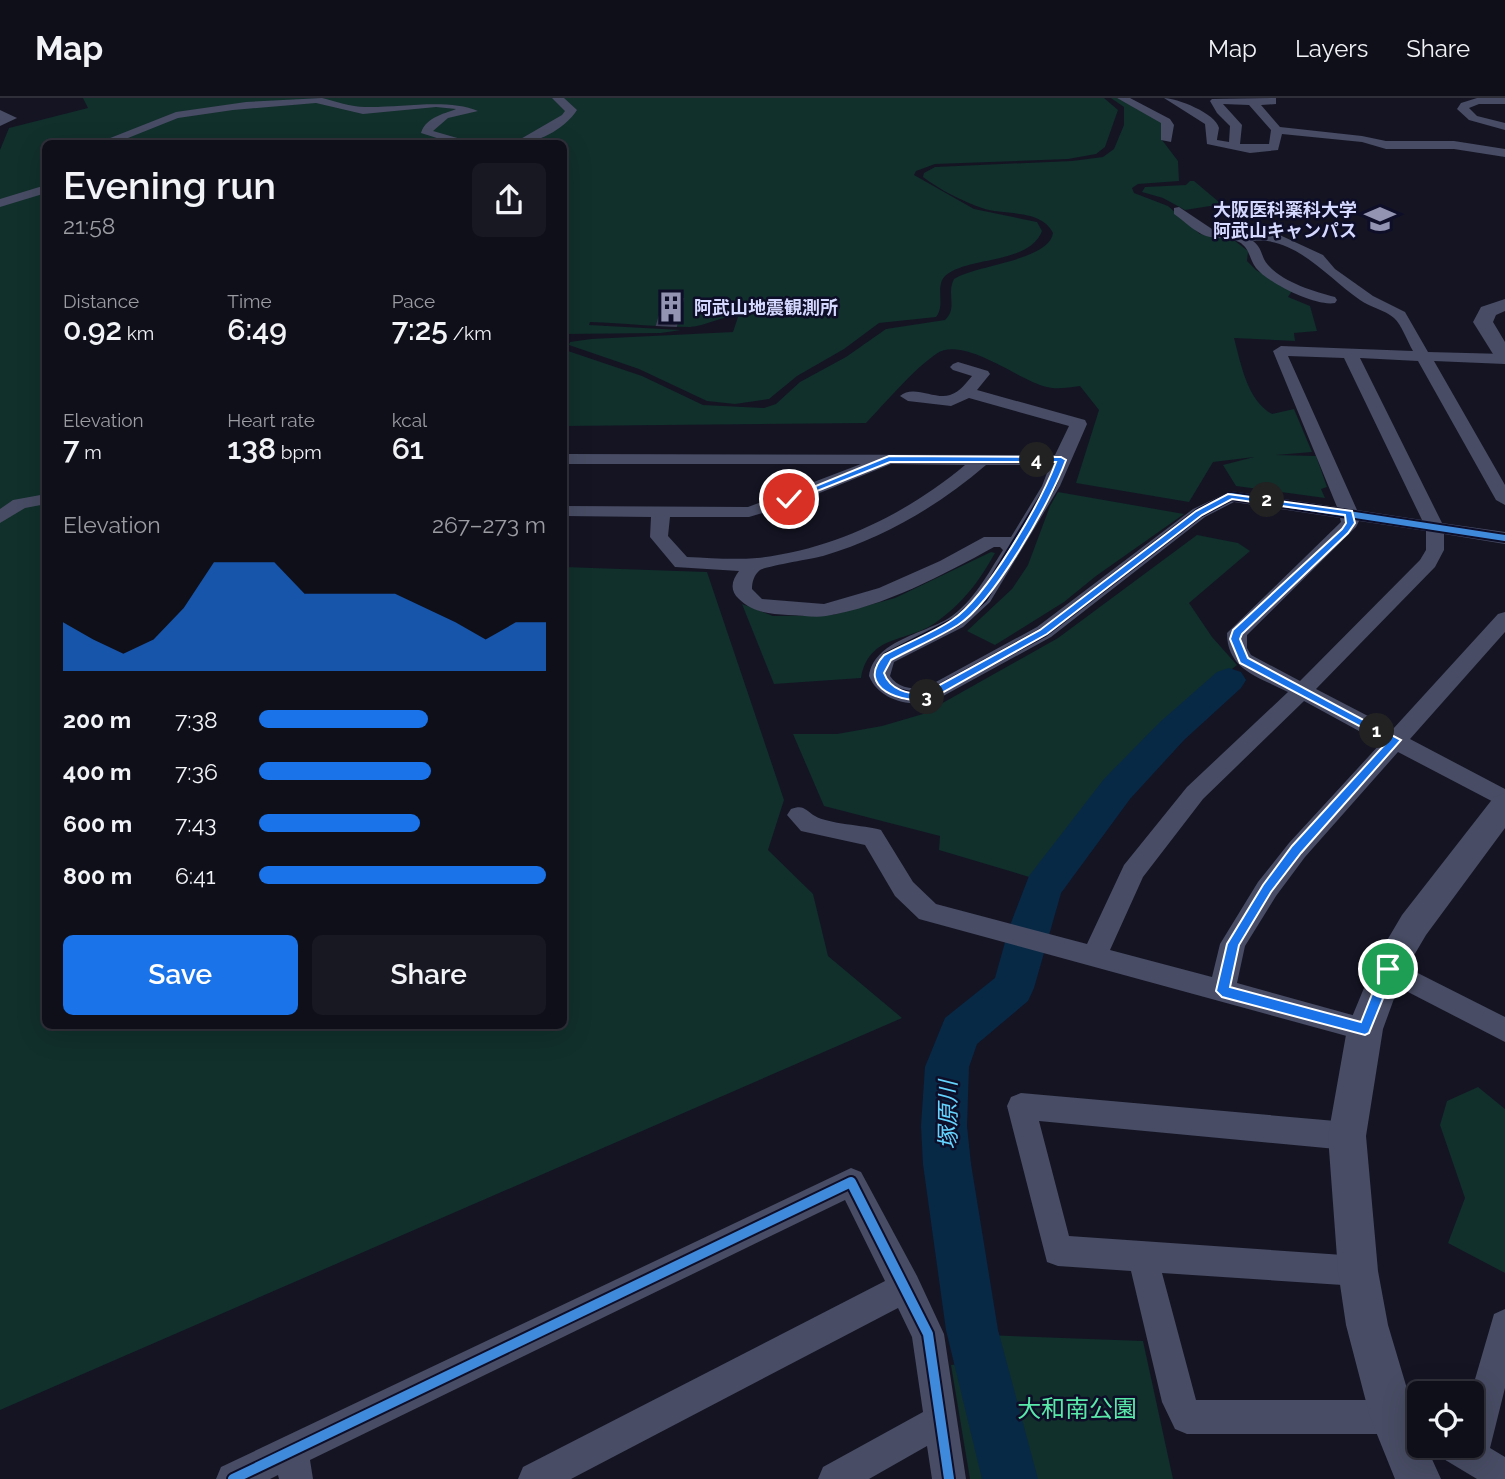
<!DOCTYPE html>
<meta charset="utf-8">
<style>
body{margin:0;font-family:Raleway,"Noto Sans JP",sans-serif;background:#181823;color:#f1f3f6;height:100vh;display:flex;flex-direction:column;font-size:26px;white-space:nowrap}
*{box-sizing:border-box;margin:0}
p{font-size:23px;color:#9b9ca2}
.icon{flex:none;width:38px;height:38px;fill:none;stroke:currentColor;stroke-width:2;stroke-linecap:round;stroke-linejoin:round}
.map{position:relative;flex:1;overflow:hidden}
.sheet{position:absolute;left:42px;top:42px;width:525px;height:889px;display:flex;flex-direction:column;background:#0f0f1a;border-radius:10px;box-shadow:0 7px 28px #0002,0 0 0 2px #2f2f39}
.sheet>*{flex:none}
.controls{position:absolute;left:1407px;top:1283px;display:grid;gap:14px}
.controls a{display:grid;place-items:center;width:77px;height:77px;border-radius:10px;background:#0f0f1a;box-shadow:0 7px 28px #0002,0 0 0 2px #2f2f39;font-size:35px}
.pin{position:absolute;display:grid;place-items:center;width:60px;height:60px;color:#fff;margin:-30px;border:4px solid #fff;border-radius:50%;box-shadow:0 2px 7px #0007}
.km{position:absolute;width:35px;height:35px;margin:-18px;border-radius:50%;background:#222;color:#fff;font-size:19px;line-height:35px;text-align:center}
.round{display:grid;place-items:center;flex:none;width:74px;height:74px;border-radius:10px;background:#181823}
.summary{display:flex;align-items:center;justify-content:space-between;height:119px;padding:0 21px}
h1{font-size:38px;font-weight:600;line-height:52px}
.metrics{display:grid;grid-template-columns:repeat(3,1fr);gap:10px;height:119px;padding:7px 21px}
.metrics div{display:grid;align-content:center}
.metrics b{font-size:30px;font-weight:600}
.metrics small{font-size:19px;font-weight:400}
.metrics p{font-size:19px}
.chart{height:196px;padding:14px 21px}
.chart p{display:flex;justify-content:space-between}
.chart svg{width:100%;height:126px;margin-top:7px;fill:#1a73e8;opacity:.7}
.primary-button{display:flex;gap:14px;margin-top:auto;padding:14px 21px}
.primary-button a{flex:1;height:80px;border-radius:10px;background:#1a73e8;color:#fff;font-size:28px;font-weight:600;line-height:80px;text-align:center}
.primary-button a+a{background:#181823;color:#f1f3f6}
ul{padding:0 21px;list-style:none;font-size:23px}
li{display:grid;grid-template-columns:112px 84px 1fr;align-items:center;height:52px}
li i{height:18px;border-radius:9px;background:#1a73e8}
header{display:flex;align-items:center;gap:42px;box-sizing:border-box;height:98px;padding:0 35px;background:#0f0f1a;border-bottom:2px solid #2f2f39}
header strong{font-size:33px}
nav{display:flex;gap:38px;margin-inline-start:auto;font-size:24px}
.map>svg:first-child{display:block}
</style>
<header>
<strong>Map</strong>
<nav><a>Map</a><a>Layers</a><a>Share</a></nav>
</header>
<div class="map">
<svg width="1505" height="1381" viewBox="0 0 1505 1381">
<rect width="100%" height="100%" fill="#141423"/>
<g fill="#112f2b">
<path d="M83,0h1021l14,12 -13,37 -9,7 -28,5 -133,5 -19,7 -2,4 60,34 63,13 5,9c-12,32 -69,26 -93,42 -17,10 -2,31 -13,44l-57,6 -35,26 -47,27 -28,23 -34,5 -28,-3 -68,-32 -70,-24 1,-3 21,-3 142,-7 5,-15c-16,-2 -31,9 -48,10 -33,0 -67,-4 -100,-5l-1,3 92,5 -20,3 -97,1v-190h-518v882h518v-459l143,5 77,228 -16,50 45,44 15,62 74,62 -902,392v-1260l9,-22 79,-20z"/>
<path d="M1111,0h6l45,24v18l16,21 1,20 -41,3 -6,4 2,5 34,13 32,28 35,7 13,10 -1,10 9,9 36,21 -4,6 22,9 7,25 -23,2 1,8 -61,-3c7,26 13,62 38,76l22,-5 18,43 -36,3 40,1 11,31 -6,2 4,9 -89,-12 -13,-21 31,-8 -41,5 -24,40 -113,-19 23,-73 -19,-24c-10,1 -23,4 -33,1 -30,-7 -83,-52 -111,-33 -23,16 -50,48 -70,69l-302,3v-80l1,4 77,26 61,29 61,3 12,-4 24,-22 46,-25 40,-28 59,-9c13,-12 1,-26 9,-41 20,-14 95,-18 99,-46 -12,-25 -49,-17 -71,-25 -20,-7 -42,-18 -59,-31l1,-4 11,-6 137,-6 31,-4 11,-8 10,-24v-18z"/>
<polygon points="1190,83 1194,83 1226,110 1222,112 1210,108 1185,112 1163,100 1142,94 1145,89 1186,87"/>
<polygon points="1058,394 1184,416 1096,478 1064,504 995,547 967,533 1012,491 1028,467 1050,408"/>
<path d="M1197,437l41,8 12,8 -61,52 23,34 25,28c-26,21 -55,41 -79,64 -48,45 -87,95 -122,150l-97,-29 1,-14 -116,-30 -31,-72h44l45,-8 41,-12 135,-76z"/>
<path d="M991,454l4,1c-16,29 -33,51 -60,70 -29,20 -66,11 -74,55l-87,6 -32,-80 31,12 60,-1 62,-17z"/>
<polygon points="1478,989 1505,1011 1505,1175 1448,1145 1465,1100 1440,1027 1447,1003"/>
<polygon points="985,1237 1143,1243 1173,1381 1021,1381"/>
<polygon points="972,1265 997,1352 1002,1381 970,1381 951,1267"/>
</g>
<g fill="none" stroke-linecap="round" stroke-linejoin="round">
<polygon fill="#072946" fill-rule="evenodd" points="1229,570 1241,574 1246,582 1241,590 1184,642 1130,701 1061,795 1034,890 1028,903 977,946 969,969 967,1028 971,1066 998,1232 1038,1381 982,1381 946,1232 923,1066 921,1028 925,969 945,920 995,880 1009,830 1029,778 1104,681 1160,624 1217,574"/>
</g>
<polygon fill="#323245" stroke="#3f3f57" stroke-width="2" points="665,200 683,201 676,228 657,227"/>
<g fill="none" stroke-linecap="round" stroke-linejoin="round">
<g fill="#484c64" fill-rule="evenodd">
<path d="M322,0c13,3 29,9 43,9 34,1 83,-9 113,4l-30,7 -15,13 45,13h-22l-35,-11c5,-17 27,-20 35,-24l-20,-2 -73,7 -47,-11 -83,7 -55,8 -65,26h-18l81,-32 70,-10z"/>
<path d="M552,0h12l13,12c-13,20 -41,34 -65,34l50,-29 3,-4z"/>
<polygon points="1117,0 1130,0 1170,21 1174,27 1171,44 1161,42 1161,25"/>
<path d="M1164,0c12,0 52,15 55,30 0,0 -2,11 -2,12l12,2 1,-16 -13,-13 -7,-12 2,-2 64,-1v6l-15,1 19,22 82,9 24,5h68l51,8v8l-51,-8h-68l-24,-7 -80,-8 -4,16 -28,3 -43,-9 -2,-20zM1223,6l26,1 22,25 -2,14h-29l2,-19z"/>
<polygon points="1477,0 1505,0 1505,6 1479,6 1469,10 1477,18 1505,25 1505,32 1469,22 1457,11 1461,5"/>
<polygon points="0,12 17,20 0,28"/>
<polygon points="46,87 46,95 0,109 0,101"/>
<path d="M1179,109l33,22 30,5 29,-3 52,24 12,14 38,27 32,16 23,40 77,2v10l-71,-3 71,124v20l-9,-5 -78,-139 -58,-3 82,165 63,9v12l-61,-10v16l-9,17 -119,122 77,40 105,-115 7,-2v20l-95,107 95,50v19l-107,-56 -93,105 -29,39 -31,50 -8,37 137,38 4,8 -4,8 -9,4 -446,-122 -24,-23 -30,-51 -64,-14 -14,-16 4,-6c13,-5 14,1 24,7 13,8 49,9 66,14l32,52 23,22 151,40 37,-79 63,-78 101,-95c-29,-15 -61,-22 -61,-59l114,-111 -1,-4 -106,-16 -29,15 -154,120 -117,64c-24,7 -55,-1 -65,-25 5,-35 54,-42 80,-58 25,-17 38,-43 54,-68l-3,-3h-6c-51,28 -111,60 -168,69 -12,2 -26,-1 -38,-1 -19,-1 -36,-3 -49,-16 -10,-9 -7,-19 0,-28l-64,-4 -25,-30 1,-20 -87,-1v-10l184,1 113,-43h-297v-10l491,1 14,-29 -100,-28 -18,8 -43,-5 -8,-5c13,-12 35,4 50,-1 10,-3 16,-12 22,-19l-19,-6 -3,-3 3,-3 5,-2 30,9 2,3 -13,16 108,30 2,4 -27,62 -70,116 -27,25 -69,35 -4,14c7,11 20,13 33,13l114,-62 156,-118 38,-18 106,16 -64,-156 8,-5 132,5c-6,-10 -11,-26 -19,-33 -9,-8 -24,-11 -34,-18 -32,-22 -65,-64 -107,-59 11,9 7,15 15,24 15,17 45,26 67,32l2,3 -2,3c-19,4 -67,-20 -79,-35 -7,-9 -6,-20 -17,-26 -10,-5 -23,-3 -33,-6 -11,-4 -22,-15 -32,-22v-6zM1288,258l56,2 78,162 -65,-10zM891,366l74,1c-57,48 -132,85 -208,93 -23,2 -47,0 -70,-1l-19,-21 2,-19h79l46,-14zM986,367h64l-8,21 -31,51h-27l-44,24 -61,27 -55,16 -62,-5 -10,-10c0,-7 2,-14 8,-19 7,-4 51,-11 63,-14 61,-18 115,-50 163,-91zM1359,423l67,10v19l-6,10 -120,121 -49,-26 -4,-7v-13l109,-108zM1304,603l77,42 -92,100 -31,39 -38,62 -8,33 -102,-27 33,-73 60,-78z"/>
<polygon points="46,396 46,406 25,410 0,425 0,411 13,402"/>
<polygon points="1388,860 1505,919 1505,944 1379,879 1375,871 1379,863"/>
<polygon points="1021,995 1347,1024 1357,1028 1361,1038 1357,1048 1347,1052 1039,1023 1069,1138 1358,1158 1369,1162 1373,1173 1369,1184 1358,1188 1162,1175 1196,1302 1392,1302 1419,1313 1419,1347 1392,1336 1187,1336 1175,1331 1162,1304 1131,1173 1058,1168 1047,1164 1007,1008 1011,999"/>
<polygon points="851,1070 861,1074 917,1178 944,1236 966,1381 932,1381 927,1348 869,1381 818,1381 823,1369 923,1314 912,1239 898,1210 571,1381 518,1381 523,1369 885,1183 845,1102 310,1362 313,1381 279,1381 278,1377 270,1381 216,1381 221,1369"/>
<polygon points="1505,1211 1505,1290 1490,1350 1505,1359 1505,1381 1477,1381 1442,1360 1437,1348 1472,1348 1471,1295 1494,1216"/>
</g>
<g fill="#484c64" fill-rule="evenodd">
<polygon points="1505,201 1505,213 1496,217 1493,224 1505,244 1505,266 1498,264 1473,224 1481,209"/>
<polygon points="1505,695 1505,730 1426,837 1403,876 1383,931 1366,1038 1378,1173 1388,1227 1419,1331 1419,1348 1426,1348 1441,1381 1395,1381 1370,1319 1346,1227 1338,1173 1328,1038 1347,931 1376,861 1402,817 1494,699"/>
</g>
<g stroke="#0e0e29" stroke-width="7">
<polyline id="cycleway-far2" points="889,361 1061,362 1056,375"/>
</g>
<g stroke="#0e0e29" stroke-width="10">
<path id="cycleway-far1" d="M1057,373l-6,15 -68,112 -27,24 -69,35 -7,10 -1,9c8,18 30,21 48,20l117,-64 155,-119 32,-17 274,42"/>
</g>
<g stroke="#0e0e29" stroke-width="14">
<polyline id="cycleway" points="233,1381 851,1084 928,1236 949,1381"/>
</g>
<use href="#cycleway-far2" stroke="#408adc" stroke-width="4.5"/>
<use href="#cycleway-far1" stroke="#408adc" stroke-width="6"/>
<use href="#cycleway" stroke="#408adc" stroke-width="10"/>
</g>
<path fill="#1a73e8" stroke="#fff" stroke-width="2" d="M889,358l172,1 5,3c-15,41 -72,142 -108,165 -21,13 -45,23 -67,35l-7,13c6,17 25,22 41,20l115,-63 156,-119 32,-17 124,17 3,12 -7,10 -106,101 -2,5 8,19 153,82 -100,113 -30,39 -32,53 -9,42 131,35 21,-53 6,-5 7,5 -26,64 -4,2 -143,-38 -6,-6 11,-47 36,-59 29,-39 96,-105 -148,-78 -10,-24 3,-9 109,-101 4,-6 -1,-8 -113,-16 -30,16 -155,119 -116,65c-27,6 -77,-11 -47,-44 22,-12 47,-21 68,-35 35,-23 89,-118 104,-158h-166l-98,39 -8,-2z"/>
<defs>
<g id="university-bare" transform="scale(2.415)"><path d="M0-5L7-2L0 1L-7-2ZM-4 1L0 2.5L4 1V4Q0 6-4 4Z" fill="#9294b2" stroke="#0e0e29" stroke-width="2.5" paint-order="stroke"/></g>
<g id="building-bare" transform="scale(2.415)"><path d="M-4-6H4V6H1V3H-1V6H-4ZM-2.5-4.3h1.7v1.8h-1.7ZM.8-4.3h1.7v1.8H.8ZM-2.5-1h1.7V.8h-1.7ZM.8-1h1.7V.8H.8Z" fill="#9294b2" stroke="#0e0e29" stroke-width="2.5" paint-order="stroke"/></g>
</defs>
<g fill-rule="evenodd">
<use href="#university-bare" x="1380" y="121"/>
<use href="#building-bare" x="671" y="209"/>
</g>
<g text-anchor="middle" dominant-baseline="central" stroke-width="5" stroke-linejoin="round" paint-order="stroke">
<g font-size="18" font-weight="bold" fill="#d6d9ff" stroke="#0e0e29" text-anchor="end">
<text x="1357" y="111">大阪医科薬科大学<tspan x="1357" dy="21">阿武山キャンパス</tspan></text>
<text x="694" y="209" text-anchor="start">阿武山地震観測所</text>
</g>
<g font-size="23" font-style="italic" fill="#64d4ff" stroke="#0e0e29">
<text transform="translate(947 1017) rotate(-90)">塚原川</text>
</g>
<g font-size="24" fill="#58e9a9" stroke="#0e0e29">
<text x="1077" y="1310">大和南公園</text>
</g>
</g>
</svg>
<div class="controls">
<a><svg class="icon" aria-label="locate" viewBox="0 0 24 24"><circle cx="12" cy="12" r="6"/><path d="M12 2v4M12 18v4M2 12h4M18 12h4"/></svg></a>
</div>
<div class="pin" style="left:1388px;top:871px;background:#1e9e55"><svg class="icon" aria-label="arrive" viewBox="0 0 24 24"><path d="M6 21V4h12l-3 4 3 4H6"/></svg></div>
<div class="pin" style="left:789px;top:401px;background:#d93025"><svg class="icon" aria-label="check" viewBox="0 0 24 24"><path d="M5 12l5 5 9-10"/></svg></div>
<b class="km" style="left:1377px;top:633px">1</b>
<b class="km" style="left:1267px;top:402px">2</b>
<b class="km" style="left:927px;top:599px">3</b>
<b class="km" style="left:1037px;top:362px">4</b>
<section class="sheet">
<div class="summary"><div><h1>Evening run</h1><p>21:58</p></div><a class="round"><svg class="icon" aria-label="share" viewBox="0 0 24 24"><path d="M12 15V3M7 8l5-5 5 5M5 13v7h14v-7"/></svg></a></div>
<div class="metrics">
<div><p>Distance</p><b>0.92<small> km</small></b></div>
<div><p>Time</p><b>6:49</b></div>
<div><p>Pace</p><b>7:25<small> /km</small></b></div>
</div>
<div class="metrics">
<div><p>Elevation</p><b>7<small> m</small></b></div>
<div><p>Heart rate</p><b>138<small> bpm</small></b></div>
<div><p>kcal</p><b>61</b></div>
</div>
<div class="chart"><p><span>Elevation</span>267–273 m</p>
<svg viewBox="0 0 160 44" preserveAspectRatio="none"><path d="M0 44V27L10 33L20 38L30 33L40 22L50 6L60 6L70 6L80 17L90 17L100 17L110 17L120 22L130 27L140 33L150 27L160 27V44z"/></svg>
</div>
<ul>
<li><b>200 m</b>7:38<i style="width:59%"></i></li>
<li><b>400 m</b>7:36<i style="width:60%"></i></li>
<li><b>600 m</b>7:43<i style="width:56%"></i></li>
<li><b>800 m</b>6:41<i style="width:100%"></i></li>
</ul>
<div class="primary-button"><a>Save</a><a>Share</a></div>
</section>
</div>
